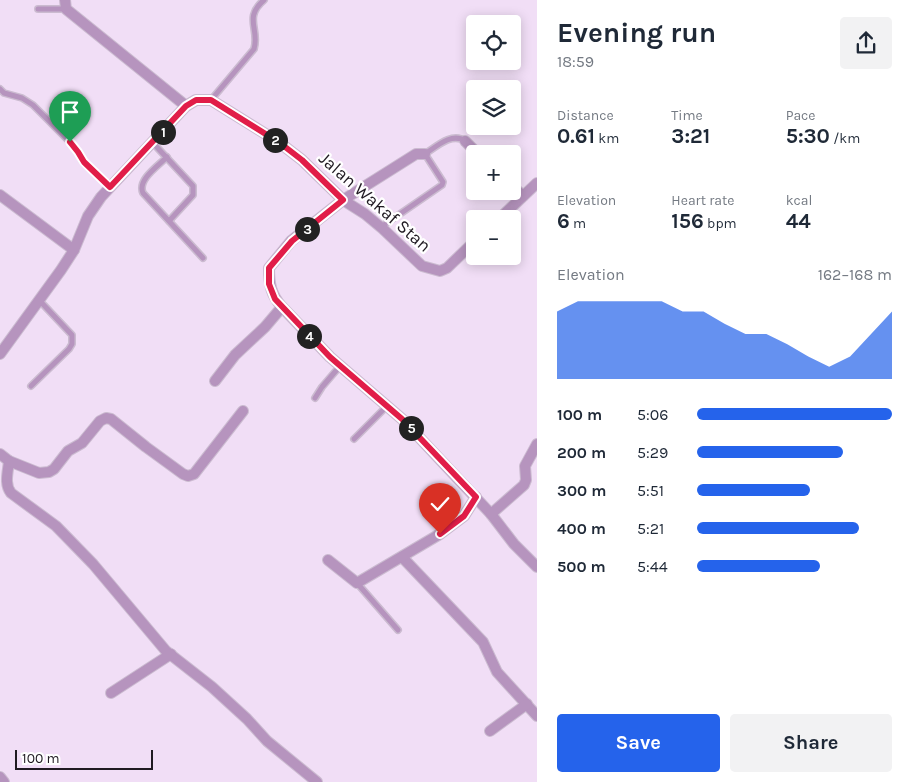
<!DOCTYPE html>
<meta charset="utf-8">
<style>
body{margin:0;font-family:Karla,sans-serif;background:#f2f2f3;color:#1f2937;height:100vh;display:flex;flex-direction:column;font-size:19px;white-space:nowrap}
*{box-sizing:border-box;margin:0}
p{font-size:16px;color:#747a83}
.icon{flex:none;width:28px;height:28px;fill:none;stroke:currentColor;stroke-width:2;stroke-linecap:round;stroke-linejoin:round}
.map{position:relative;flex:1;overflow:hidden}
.panel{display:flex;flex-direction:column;background:#fff;width:375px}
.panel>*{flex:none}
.fabs{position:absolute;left:466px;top:15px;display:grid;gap:10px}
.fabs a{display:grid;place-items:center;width:55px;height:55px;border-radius:5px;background:#fff;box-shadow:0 2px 12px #0003;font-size:25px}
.scale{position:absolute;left:15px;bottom:12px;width:138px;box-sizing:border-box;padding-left:5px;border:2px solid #201a22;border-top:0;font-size:14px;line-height:18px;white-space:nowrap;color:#201a22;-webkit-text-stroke:4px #fff;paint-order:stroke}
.pin{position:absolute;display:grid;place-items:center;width:42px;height:42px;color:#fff;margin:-51px -21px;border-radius:50% 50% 50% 0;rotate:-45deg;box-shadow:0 0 5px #0007}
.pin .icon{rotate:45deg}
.km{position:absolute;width:25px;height:25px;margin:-12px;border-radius:50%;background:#222;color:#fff;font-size:14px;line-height:25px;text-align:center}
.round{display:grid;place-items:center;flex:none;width:52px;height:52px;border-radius:5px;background:#f2f2f3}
.headline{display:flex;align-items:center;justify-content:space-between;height:85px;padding:0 20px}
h1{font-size:28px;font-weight:700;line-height:38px}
.figures{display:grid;grid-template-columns:repeat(3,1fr);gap:8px;height:85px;padding:5px 20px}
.figures div{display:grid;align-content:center}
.figures b{font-size:21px;font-weight:700}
.figures small{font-size:14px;font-weight:400}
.figures p{font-size:14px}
.chart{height:140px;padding:10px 20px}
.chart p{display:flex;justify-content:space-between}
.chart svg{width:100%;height:90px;margin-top:5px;fill:#2563eb;opacity:.7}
.cta{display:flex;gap:10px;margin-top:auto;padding:10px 20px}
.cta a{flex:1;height:58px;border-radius:5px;background:#2563eb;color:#fff;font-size:20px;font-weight:700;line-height:58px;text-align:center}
.cta a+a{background:#f2f2f3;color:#1f2937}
ul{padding:0 20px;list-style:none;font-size:16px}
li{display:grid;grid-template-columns:80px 60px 1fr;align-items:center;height:38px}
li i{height:12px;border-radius:6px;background:#2563eb}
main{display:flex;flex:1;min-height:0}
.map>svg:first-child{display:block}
</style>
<main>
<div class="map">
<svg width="537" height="782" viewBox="0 0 537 782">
<rect width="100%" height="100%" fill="#f1def6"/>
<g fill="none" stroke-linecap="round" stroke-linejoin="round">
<g stroke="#cbbbd0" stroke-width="8">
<g id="service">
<polyline points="38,9 66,9"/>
<polyline points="0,89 4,93 22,98 33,105 70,142 78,152 83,162 110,187"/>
<path d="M211,100l43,-51c6,-20 -11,-31 10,-49"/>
<polyline points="153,143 193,186 193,195 169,221"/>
<path d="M167,157c-9,9 -30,23 -24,36l60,65"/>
<path d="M381,227l61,-42 1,-3 -18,-28c12,-8 27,-22 40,-13"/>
<polyline points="31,386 69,349 72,344 72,335 39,300"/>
<polyline points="315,398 322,387 340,366"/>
<polyline points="354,439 386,407"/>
<polyline points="357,583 398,630"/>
</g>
</g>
<g stroke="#cbbbd0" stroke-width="12">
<g id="minor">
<polyline points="65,0 66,9 186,106"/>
<polyline points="465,141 478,154"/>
<path d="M425,154h-9l-73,46 -52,41 -22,27c0,16 2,27 13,39l48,50 72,62 89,95 23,30 23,23"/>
<polyline points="512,186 523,196"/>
<polyline points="0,195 74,250"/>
<polyline points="499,219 537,183"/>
<polyline points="0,354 61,270 74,250 88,216 101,197 186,106 196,100 211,100 280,143 302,160 343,200 365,214 383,229 422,266 440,271 447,268 475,241"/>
<polyline points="215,381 235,355 265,327 282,307"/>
<path d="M0,454l9,7c-1,11 -5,23 2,32l45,33 37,38 73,87 46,36 35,32 20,22 50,41"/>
<polyline points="9,461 39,473 49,472 54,469 68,451 82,443 100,421 106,418 111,419 146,447 183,474 188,476 194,474 243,411"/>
<polyline points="491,514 524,485 526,480 525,466 537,444"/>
<polyline points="402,557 483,642 497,672 537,716"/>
<polyline points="328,560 357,583 440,534 464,516 476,497"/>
<polyline points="111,693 171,654"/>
<polyline points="490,731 527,704"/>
<polyline points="0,777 4,782"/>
</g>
</g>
<use href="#service" stroke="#b694be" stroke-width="5"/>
<use href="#minor" stroke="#b694be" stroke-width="10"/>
</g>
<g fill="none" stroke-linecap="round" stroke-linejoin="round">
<g stroke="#fff" stroke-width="10">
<polyline id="route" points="70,142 78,152 84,162 110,187 186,106 196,100 211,100 280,143 302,160 343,200 292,241 269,268 269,284 275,299 330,357 402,419 476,497 464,516 440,534"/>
</g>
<use href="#route" stroke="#e11d48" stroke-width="6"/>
</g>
<g text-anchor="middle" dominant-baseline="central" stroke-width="4.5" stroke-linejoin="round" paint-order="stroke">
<g font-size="18" fill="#201a22" stroke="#fff">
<text transform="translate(375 202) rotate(41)">Jalan Wakaf Stan</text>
</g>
</g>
</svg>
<div class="fabs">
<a><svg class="icon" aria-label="locate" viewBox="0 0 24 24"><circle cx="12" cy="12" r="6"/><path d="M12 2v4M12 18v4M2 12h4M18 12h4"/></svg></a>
<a><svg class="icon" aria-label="layers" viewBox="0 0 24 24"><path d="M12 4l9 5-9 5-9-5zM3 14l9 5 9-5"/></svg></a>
<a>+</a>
<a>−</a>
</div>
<div class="scale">100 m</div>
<div class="pin" style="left:70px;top:142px;background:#1e9e55"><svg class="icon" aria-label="arrive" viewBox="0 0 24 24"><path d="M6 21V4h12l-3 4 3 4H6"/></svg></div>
<div class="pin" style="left:440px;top:534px;background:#d93025"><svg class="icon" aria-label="check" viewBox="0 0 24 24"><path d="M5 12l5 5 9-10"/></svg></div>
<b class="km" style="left:163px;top:132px">1</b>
<b class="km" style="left:275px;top:140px">2</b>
<b class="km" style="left:307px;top:229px">3</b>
<b class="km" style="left:309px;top:336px">4</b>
<b class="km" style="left:411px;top:428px">5</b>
</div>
<section class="panel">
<div class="headline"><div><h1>Evening run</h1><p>18:59</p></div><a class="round"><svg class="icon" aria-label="share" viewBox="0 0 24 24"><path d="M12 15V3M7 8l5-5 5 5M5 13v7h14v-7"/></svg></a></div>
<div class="figures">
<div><p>Distance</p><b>0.61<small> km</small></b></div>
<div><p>Time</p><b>3:21</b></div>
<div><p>Pace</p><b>5:30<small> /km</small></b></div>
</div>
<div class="figures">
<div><p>Elevation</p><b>6<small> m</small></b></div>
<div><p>Heart rate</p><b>156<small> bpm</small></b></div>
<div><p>kcal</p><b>44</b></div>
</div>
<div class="chart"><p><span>Elevation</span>162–168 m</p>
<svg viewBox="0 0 160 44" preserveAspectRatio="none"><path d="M0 44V11L10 6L20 6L30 6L40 6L50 6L60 11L70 11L80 17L90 22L100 22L110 27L120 33L130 38L140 33L150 22L160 11V44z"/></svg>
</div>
<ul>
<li><b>100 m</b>5:06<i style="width:100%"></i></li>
<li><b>200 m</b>5:29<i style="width:75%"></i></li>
<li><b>300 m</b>5:51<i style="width:58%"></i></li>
<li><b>400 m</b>5:21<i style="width:83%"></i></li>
<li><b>500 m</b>5:44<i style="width:63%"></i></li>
</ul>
<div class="cta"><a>Save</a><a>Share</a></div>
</section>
</main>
